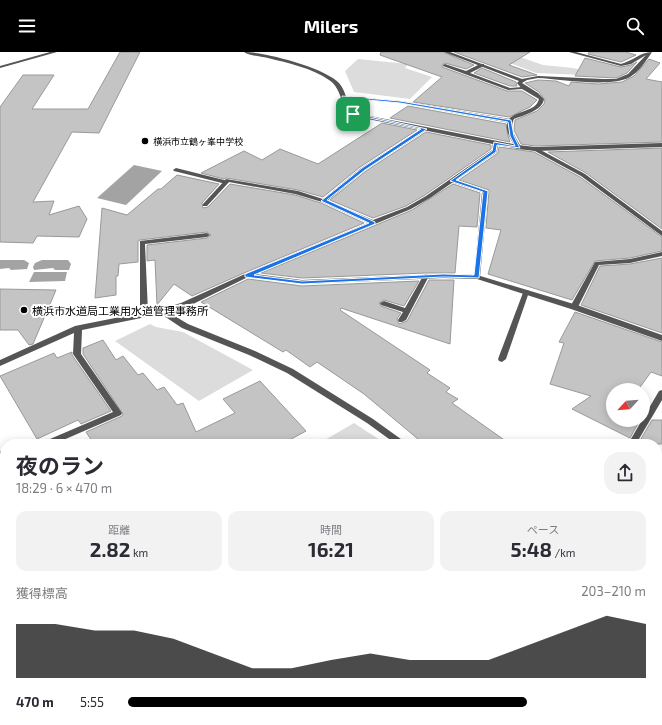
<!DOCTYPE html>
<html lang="ja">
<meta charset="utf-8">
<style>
body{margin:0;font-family:"Exo 2","Noto Sans JP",sans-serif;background:#f2f2f3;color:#2b2b33;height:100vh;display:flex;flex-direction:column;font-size:15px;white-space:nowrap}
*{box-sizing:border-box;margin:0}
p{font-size:13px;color:#7c7c81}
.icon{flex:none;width:22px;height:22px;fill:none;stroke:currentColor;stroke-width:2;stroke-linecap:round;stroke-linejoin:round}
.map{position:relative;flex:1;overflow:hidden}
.drawer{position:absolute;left:0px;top:387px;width:662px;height:286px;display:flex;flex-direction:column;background:#fff;border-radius:16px 16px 0 0;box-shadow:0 2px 10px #0003}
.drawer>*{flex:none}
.needle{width:26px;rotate:244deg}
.controls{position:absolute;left:606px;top:331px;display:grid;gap:8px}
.controls a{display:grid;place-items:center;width:44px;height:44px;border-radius:50%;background:#fff;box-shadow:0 2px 10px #0003;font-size:20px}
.pin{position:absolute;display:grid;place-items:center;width:34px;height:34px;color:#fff;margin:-17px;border-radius:8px;box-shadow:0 2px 6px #0006}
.round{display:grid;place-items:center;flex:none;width:42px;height:42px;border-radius:16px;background:#f2f2f3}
.overview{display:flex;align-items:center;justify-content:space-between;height:68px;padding:0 16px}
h1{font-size:22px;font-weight:700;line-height:30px}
.figures{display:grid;grid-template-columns:repeat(3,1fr);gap:6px;height:68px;padding:4px 16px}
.figures div{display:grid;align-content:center;border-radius:10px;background:#f2f2f3;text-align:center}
.figures b{font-size:20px;font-weight:700}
.figures small{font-size:11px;font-weight:400}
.figures p{font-size:11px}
.chart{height:112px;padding:8px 16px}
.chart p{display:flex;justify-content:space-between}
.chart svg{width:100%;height:72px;margin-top:4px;fill:#000;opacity:.7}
ul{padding:0 16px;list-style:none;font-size:13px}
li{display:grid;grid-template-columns:64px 48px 1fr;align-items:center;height:30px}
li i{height:10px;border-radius:5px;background:#000}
header{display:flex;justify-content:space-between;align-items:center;height:52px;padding:0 16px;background:#000;color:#fff;font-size:18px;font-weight:700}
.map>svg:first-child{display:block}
</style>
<header><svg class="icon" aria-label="menu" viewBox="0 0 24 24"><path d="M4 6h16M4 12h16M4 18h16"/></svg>Milers<svg class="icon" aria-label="search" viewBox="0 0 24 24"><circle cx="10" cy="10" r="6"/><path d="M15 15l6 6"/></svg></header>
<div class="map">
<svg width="662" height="673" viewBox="0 0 662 673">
<rect width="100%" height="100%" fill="#fff"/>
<g fill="#dcdcdc">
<polygon points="517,4 543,13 573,16 605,24 536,21 502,8"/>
<polygon points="358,7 408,12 405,16 432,25 410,47 354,40 345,19"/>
<polygon points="150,272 156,275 183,280 253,318 199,349 115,289"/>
<polygon points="354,371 386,392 318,392"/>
<polygon points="0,453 5,453 5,668 83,668 83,673 0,673"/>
<polygon points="120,668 206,668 191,673 120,673"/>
</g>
<g fill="#a3a3a3">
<polygon points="134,113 162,119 126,153 97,146"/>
<polygon points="0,208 24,208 29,211 27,217 11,218 9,216 0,217"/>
<polygon points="42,208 68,208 71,212 69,218 55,218 53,216 34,218 33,215 35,211"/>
<polygon points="34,220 67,220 65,229 29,230"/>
</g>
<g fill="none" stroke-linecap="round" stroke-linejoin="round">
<polygon fill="#a3a3a3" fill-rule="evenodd" points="657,521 662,523 662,532 657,530"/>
</g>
<g fill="#c4c4c4" stroke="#999">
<polygon points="120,0 140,0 99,81 72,80 33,150 54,149 49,163 79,154 87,167 79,185 37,184 33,191 0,190 0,55 23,23 54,23 32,57 88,57"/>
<polygon points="381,0 443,0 474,13 466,17 445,11 442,13 442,15 507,39 522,39 537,48 530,55 509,65 413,50 442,25 380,3"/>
<polygon points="454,0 530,0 509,13 537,23 522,25"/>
<polygon points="589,0 626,0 636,3 621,10 588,2"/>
<polygon points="585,6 621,15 631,13 637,10 627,21 616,26 575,24"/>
<polygon points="649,7 660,11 646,27 662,30 662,90 535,94 521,92 514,78 515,68 537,59 544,52 545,48 539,40 525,31 538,28 556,29 569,34 571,30 598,32 622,30 634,24"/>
<polygon points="482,16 516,30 517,34 510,34 474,21"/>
<polygon points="408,54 506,72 508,84 510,90 390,66"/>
<polygon points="382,71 417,78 360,115 323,145 298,138 226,126 224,127 201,121 244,99 262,108 280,97 318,112"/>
<polygon points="426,80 491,93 491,97 425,143 406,154 373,166 330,148 366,119"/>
<polygon points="499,95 534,100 580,125 662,185 662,199 630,206 595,209 572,248 488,222 501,178 486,176 489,138 459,128 498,101"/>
<polygon points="662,96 662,177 586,121 548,100"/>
<polygon points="177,123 219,132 202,151 203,156 208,155 230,132 295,143 321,151 364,171 244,221 192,244 174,232 157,253 155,208 147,209 147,193 207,186 211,183 207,180 140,188 138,189 138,210 119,212 118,224 116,224 116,243 95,246 102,156 127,163 158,137 161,137"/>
<polygon points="453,132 480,141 477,175 459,174 455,221 425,221 302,226 261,221 412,158"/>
<polygon points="662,206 662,281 581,253 600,214 630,212"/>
<polygon points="248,227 302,234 419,229 404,254 384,248 379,251 381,254 401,261 397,267 399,272 407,269 429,228 454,228 450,292 341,256 340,258 430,318 427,321 450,336 446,340 458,347 452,351 510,392 424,392 364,342 317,310 310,315 286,298 283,300 201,250"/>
<polygon points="0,237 56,238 33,292 29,293 18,278 0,278"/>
<polygon points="575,260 662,290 662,324 651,320 638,338 613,338 613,368 640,368 630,386 572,357 591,344 550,332 564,291 559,290"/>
<polygon points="103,288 116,308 123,304 138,323 143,321 157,338 164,335 177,353 183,351 196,380 235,361 223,347 260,329 306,379 282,392 94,392 86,380 122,364 123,362 83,302 83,296"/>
<polygon points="72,300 72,303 111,359 81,372 78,368 37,387 0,324 54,301 57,306"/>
<polygon points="652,368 662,368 662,392 643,392 639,390"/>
</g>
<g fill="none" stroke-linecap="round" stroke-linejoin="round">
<polyline stroke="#777" stroke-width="3" stroke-dasharray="1.5 2.5" stroke-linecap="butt" points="63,673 67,668"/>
<g fill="#555" fill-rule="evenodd">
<polygon points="445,12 466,19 480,12 484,12 484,14 470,21 510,36 522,35 524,36 522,37 508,38 443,14 443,13"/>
<polygon points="341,44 401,49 510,67 513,69 510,71 401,51 343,46 341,45"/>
<polygon points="423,76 428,77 365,118 326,150 322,150 322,148 361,116"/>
<polygon points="176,116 228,129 229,130 226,132 174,119 173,118"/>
<polygon points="453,127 488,139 480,225 477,227 474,225 482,140 451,130 451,128"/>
<polygon points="662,200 662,204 630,211 599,213 577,257 571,257 570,255 595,210 630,207"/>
<polygon points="426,222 429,224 406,268 402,270 399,270 398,268 403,260 381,253 380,251 384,249 405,256 423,224"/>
<polygon points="524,238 528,238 529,240 506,307 502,310 499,309 498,307"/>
<polygon points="662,338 662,348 636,392 628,392 659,339"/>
<polygon points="657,410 662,412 662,421 657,418"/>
<polygon points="657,479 662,481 662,490 657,488"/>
</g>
<g fill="#555" fill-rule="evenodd">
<path d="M444,0h6l72,27 16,-3 65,3h13l12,-5 18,-19 -15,9 -10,2 -52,-14h7l45,12c12,-3 19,-12 31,-12 -6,9 -13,20 -22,25 -19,11 -70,2 -92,1l-11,2 -5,3 16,10 6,6c-2,12 -20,16 -30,20 -5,10 2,19 7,28l-3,2c-4,-3 -7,-9 -9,-13 -12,-29 26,-19 30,-37l-17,-10 -5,-6 2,-2z"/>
<polygon points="493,90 498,91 497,100 430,146 411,157 255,222 302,228 443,222 477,223 577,253 662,283 662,289 571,257 477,227 443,226 302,232 248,225 187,255 168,260 188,272 255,299 293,317 373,367 405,390 406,392 396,392 367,371 287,321 249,303 182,276 161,262 82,278 81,302 122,361 121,363 54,392 42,392 43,390 113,360 73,302 74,281 0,314 0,308 75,274 140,261 140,189 207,181 210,183 207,185 145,192 148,260 181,251 245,222 368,171 322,150 295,142 229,130 207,154 203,154 203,152 226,127 298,139 326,148 373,168 407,155 426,144 492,98"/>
<polygon points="535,95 585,122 662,179 662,184 581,124 533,98 532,97"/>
<polygon points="5,398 5,404 0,405 0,399"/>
<polygon points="89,668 101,668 103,673 91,673"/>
<polygon points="466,668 479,668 481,673 468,673"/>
<polygon points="630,668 643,668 646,673 633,673"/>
</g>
<g fill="#555" fill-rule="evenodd">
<polygon points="50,0 57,0 0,16 0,14"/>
<path d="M244,0c21,0 81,16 95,31 8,9 7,22 16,30l163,32 17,2 127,-4v4l-127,4 -17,-2 -165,-33c-13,-7 -10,-27 -24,-36 -17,-12 -41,-17 -61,-22 -8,-2 -18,-2 -24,-6z"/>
</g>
</g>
<path fill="#1a73e8" stroke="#fff" fill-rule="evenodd" d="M342,44l58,5 111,19 3,16 6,12 -23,-3 -1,7 -40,28 32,11 -9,87 -36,-1 -141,7 -57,-7v-3l124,-51 -48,-22 41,-33 59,-39 -70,-15 -5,-4zM346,46l54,5 108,19 2,14 5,10 -21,-4 -2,9 -42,30 33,11 -9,83 -31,-1 -141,7 -48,-6 121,-51v-2l-48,-22 38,-30 62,-41 -73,-16 -4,-4z"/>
<g fill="#000" stroke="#fff" stroke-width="1.5">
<circle cx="145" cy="89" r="4"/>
<circle cx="24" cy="258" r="4"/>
</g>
<g text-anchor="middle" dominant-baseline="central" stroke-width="4" stroke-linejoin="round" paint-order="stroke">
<g font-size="9" fill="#000" stroke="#fff" text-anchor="start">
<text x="153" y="89">横浜市立鶴ヶ峯中学校</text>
</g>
<g font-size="11" fill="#000" stroke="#fff" text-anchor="start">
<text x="32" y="258">横浜市水道局工業用水道管理事務所</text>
</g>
</g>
</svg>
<div class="controls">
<a><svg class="needle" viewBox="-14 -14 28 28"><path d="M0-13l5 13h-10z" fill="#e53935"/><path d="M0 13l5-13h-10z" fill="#7c7c81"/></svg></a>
</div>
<div class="pin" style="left:353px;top:62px;background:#1e9e55"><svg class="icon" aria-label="arrive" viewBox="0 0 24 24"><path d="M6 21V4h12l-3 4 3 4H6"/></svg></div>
<section class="drawer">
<div class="overview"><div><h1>夜のラン</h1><p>18:29 · 6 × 470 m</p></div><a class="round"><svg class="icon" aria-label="share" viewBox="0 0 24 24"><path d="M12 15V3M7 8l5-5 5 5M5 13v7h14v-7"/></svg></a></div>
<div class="figures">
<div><p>距離</p><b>2.82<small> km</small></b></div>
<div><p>時間</p><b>16:21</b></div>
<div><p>ペース</p><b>5:48<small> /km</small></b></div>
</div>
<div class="chart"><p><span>獲得標高</span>203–210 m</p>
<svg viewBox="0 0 160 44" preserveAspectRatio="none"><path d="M0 44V11L10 11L20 15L30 15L40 20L50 29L60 38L70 38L80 33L90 29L100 33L110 33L120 33L130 24L140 15L150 6L160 11V44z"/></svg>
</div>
<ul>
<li><b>470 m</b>5:55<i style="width:77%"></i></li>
</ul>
</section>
</div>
